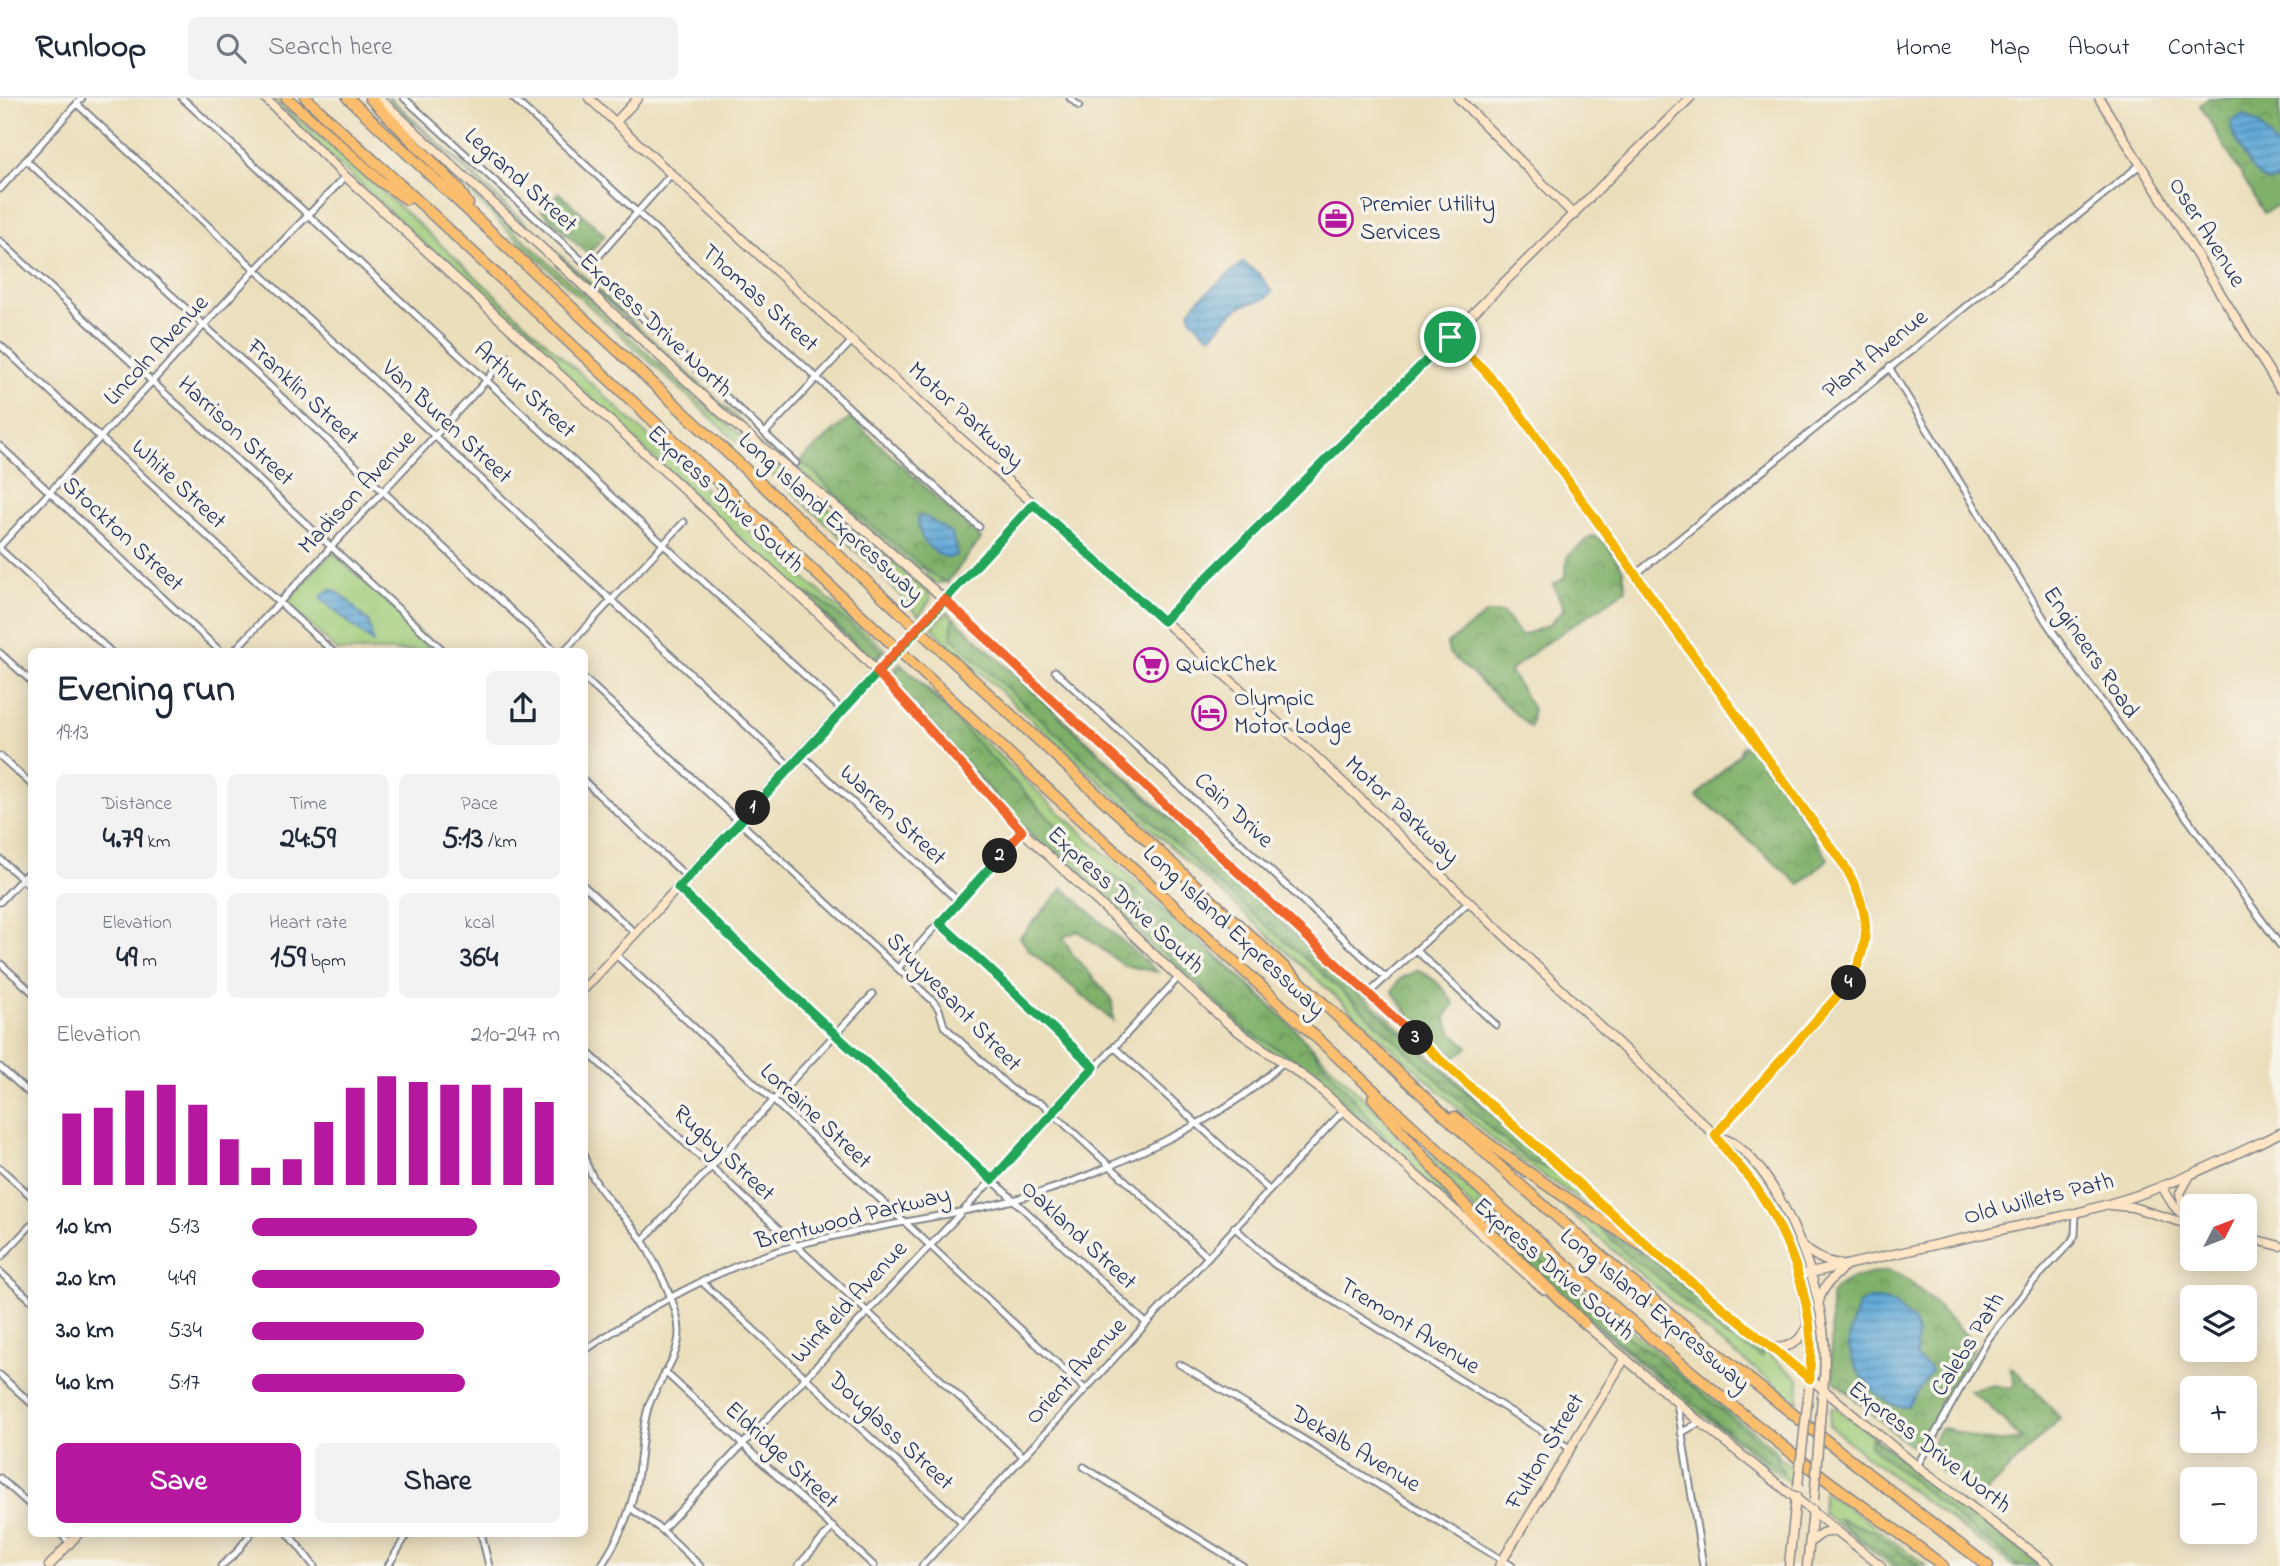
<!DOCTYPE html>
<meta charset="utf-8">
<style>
body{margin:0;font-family:"Indie Flower",sans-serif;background:#f2f2f3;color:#1f2937;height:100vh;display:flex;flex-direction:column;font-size:26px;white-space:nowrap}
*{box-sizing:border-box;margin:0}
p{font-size:23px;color:#747a83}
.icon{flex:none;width:38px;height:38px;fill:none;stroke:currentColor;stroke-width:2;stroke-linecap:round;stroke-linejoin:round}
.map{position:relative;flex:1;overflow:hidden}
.side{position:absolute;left:28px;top:550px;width:560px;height:889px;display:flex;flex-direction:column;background:#fff;border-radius:10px;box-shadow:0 4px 18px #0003}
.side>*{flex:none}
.needle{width:46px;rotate:48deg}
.tools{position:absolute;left:2180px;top:1096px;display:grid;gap:14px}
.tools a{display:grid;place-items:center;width:77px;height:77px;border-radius:10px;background:#fff;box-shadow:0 4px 18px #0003;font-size:35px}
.pin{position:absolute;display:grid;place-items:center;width:60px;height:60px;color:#fff;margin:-30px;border:4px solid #fff;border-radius:50%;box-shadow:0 2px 7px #0007}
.km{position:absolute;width:35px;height:35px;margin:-18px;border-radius:50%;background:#222;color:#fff;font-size:19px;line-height:35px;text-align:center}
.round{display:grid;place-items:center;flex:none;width:74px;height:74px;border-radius:10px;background:#f2f2f3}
.overview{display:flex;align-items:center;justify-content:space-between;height:119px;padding:0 28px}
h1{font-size:38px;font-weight:700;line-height:52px}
.figures{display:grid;grid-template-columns:repeat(3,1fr);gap:10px;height:119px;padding:7px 28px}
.figures div{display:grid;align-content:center;border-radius:10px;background:#f2f2f3;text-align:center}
.figures b{font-size:30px;font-weight:700}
.figures small{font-size:19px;font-weight:400}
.figures p{font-size:19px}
.chart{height:196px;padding:14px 28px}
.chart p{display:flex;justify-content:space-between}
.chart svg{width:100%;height:126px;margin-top:7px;stroke:#b5179e;stroke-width:6}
.action{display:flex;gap:14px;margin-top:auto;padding:14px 28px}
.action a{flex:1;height:80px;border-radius:10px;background:#b5179e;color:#fff;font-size:28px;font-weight:700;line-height:80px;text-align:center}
.action a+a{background:#f2f2f3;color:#1f2937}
ul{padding:0 28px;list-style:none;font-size:23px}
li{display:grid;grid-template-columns:112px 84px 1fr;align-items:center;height:52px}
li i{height:18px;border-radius:9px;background:#b5179e}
header{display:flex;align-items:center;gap:42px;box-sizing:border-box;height:98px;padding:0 35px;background:#fff;border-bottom:2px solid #e0e1e3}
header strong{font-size:33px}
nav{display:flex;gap:38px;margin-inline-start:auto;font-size:24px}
.search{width:490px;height:63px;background:#f2f2f3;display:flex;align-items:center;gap:18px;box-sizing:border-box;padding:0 24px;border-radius:10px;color:#747a83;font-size:26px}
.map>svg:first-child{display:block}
</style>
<header>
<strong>Runloop</strong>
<div class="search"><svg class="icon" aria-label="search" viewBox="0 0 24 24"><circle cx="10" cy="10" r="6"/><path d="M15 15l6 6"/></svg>Search here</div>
<nav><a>Home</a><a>Map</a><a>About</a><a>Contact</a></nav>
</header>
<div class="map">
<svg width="2280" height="1468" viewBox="0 0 2280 1468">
<defs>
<pattern id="forest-crowns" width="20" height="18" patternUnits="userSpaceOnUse" patternTransform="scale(1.75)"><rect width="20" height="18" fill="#7fb069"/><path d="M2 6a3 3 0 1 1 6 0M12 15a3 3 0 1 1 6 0" fill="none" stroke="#67905a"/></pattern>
<pattern id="water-rules" width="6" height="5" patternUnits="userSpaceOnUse" patternTransform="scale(1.75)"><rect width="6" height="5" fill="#60a8d7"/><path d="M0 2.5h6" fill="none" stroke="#4e89b2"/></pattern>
</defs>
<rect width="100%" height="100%" fill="#f7f3e8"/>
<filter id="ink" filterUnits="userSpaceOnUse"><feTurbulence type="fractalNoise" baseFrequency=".0143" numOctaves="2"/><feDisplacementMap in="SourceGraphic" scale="14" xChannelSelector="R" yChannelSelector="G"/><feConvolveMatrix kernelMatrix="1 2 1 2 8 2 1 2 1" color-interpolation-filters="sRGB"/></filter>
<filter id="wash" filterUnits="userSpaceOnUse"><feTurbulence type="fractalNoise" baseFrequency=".00686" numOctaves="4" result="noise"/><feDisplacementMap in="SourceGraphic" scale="28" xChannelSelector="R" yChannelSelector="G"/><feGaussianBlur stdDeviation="1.57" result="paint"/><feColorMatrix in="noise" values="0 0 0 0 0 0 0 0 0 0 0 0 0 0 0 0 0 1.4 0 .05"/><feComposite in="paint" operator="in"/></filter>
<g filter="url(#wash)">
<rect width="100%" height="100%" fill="#ebdebb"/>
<g fill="#9fcc79" stroke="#5d7e6c" stroke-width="2">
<polygon points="273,0 321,39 414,122 753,435 886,552 874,565 316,45"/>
<polygon points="387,0 390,0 742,325 719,307"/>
<polygon points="447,71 700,304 891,462 929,496 931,501 919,518 880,476 832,431 509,134"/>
<path d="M803,366l11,8 27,28 106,81c-10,5 -14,1 -22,-6l2,-3 -4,-4 -3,2 -126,-104z"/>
<polygon points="332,454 431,545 423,553 338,553 285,504"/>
<polygon points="947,514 1593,1108 1591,1110 1516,1059 1491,1040 953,550 932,530"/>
<polygon points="900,565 1056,711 1256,893 1381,1018 1456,1106 1453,1108 1318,985 1257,944 1235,927 1032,739 886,579"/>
<polygon points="1425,1051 1582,1192 1777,1353 1779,1359 1792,1369 1791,1386 1711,1323 1695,1313 1595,1227 1497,1139 1428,1059"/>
<polygon points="1520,1072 1661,1167 1795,1278 1799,1282 1798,1304 1716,1241"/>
<polygon points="1831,1310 1836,1310 2045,1468 2013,1468 1872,1363 1829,1327"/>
<polygon points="1823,1394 1861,1418 1926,1468 1892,1468 1822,1414"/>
</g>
<g fill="url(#forest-crowns)" stroke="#4d7064" stroke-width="2">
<polygon points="2209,0 2280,0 2280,60 2278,50 2240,47 2249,64 2275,83 2280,79 2280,106 2264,115 2200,7"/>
<polygon points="559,95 605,137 588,156 542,113"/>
<path d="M850,319l131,122c-12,14 -21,29 -34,42l1,2 -13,-6 -94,-77 -27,-28 -11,-8 -9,2z"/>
<polygon points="1592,438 1605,443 1623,472 1626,492 1543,547 1510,573 1533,611 1530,629 1449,555 1447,546 1487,515 1503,515 1521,538 1549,527 1564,511 1553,486 1564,481 1568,457"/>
<polygon points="802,494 822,503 882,553 872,563"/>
<polygon points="953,519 1347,887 1556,1074 1530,1064 1494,1034 1323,876 1211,780 1185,754 951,539"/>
<polygon points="899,569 907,571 1053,724 1104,772 1153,805 1242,881 1294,930 1399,1055 1290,958 1247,933 1159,850 1096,797 1026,732 892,582"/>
<polygon points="1742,648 1751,649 1786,695 1828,761 1800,787 1709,707 1696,699 1740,655"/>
<polygon points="1063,790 1157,874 1123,867 1078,833 1063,839 1073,857 1112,901 1113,923 1028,851 1020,839"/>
<path d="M1418,872c17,9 27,18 36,34l-9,13 7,16 16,14 -12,10 -45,-40 -19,-26 8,-12z"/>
<polygon points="1477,1107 1540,1161 1597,1217 1654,1257 1775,1356 1784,1375 1726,1332 1586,1218 1509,1148"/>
<polygon points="1598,1129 1654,1164 1763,1255 1762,1259 1723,1237 1651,1173 1632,1161"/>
<path d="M1887,1173c4,1 7,1 11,3 14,7 71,60 76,73l-47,89 -7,7 -9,3 -8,-6 -68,-58 -4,-16v-70c9,-20 37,-21 56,-25z"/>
<path d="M2010,1269l11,8 39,43 -76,76 -6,2c-12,-6 -45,-26 -47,-40 -1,-9 4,-19 9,-27l5,-1c13,4 25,9 38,12 12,3 27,1 39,-1l-33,-33 -20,-16 25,-5 17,4 4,-4z"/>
<polygon points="1872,1339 2042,1468 2019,1468 1967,1428 1869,1347"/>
<polygon points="1837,1420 1875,1434 1919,1468 1899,1468 1850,1433"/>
</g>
<g fill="url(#water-rules)" stroke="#3e6c9a" stroke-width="2">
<path d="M2243,17l15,8 20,25 2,29c-23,19 -40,-33 -49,-48l1,-9z"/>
<path d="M1243,164l17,13 12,17c-9,13 -24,8 -35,17 -10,7 -16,17 -24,26l-5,1 -16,-16 -3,-9 8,-10z"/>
<path d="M918,418l10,2 24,16 5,21 -9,3c-20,-6 -31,-22 -30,-42z"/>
<path d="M331,491c16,5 24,23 38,33l4,21 -52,-44 2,-5z"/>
<path d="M1867,1202h18l10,5 18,16 4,12 -1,24 15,12v3l-23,35c-27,2 -58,-38 -59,-63 -1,-12 6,-27 9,-38z"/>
</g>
</g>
<g filter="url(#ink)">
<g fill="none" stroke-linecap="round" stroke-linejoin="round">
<g stroke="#83868c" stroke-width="9">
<g id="street">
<polyline points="182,0 842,612"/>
<polyline points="404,0 589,169 796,365"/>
<polyline points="513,0 979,429"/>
<polyline points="1070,0 1079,8"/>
<polyline points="77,6 791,669"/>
<polyline points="26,62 555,553"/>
<polyline points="0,91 82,0"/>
<polyline points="0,143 444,553"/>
<polyline points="589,169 672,75"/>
<polyline points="0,247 332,553"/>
<polyline points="1889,269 2045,522 2078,571 2280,847"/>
<polyline points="765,335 852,243"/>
<polyline points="0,348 220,553"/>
<polyline points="0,448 256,171 341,83"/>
<polyline points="0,451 110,553"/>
<polyline points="1636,476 2140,67"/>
<polyline points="234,553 487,282 506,258"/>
<polyline points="564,553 684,424"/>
<polyline points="0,555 32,584"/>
<polyline points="1055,573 1386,880"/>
<polyline points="584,580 933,903 939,911 944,928 1010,990 1024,999 1043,1006 1208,1159"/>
<polyline points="802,657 958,803"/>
<polyline points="0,658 32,687"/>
<polyline points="584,683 688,780"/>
<polyline points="0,761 32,790"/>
<polyline points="584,788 636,836"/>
<polyline points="678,790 1146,1225"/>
<polyline points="0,804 32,770"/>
<polyline points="940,825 1095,969"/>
<polyline points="1416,852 1496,927"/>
<polyline points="616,857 1085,1291"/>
<polyline points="0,865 32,894"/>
<polyline points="898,870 1022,733"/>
<polyline points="1369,895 1469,804"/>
<polyline points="1114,949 1269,1092"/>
<polyline points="584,951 1023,1358"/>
<polyline points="0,969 32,998"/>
<path d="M584,1058c11,40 48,61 65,96 11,21 30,56 30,80 0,27 -21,48 -30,73 -8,24 -7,49 -12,73 -5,32 -18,61 -36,88"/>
<polyline points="0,1070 32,1099"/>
<polyline points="1234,1129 1274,1166 1571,1351"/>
<polyline points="643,1142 873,896"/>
<polyline points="0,1160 32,1126"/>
<polyline points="0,1174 32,1203"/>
<polyline points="702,1184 962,1424"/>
<path d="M584,1253c65,-45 137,-85 214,-106 80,-22 164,-29 244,-53 42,-13 82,-32 122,-51 43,-21 85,-45 119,-79"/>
<polyline points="1179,1266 1512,1468"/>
<polyline points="665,1274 874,1468"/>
<polyline points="0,1277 32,1306"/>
<polyline points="1677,1305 1703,1468"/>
<polyline points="1681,1335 1700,1324"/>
<polyline points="1917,1368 1988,1241 2032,1185 2071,1144 2075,1137 2076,1115"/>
<polyline points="1084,1369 1243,1468"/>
<polyline points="0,1380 32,1409"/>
<polyline points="630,1410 662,1432 700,1468"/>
<polyline points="662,1432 992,1082 1178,880"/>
<polyline points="60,1435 70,1445"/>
<polyline points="288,1435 314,1468"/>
<polyline points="481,1435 489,1468"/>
<polyline points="221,1468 236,1455 251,1435"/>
<polyline points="388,1468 408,1435"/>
<polyline points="798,1468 833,1429"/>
<polyline points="922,1468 1344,1012"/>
</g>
</g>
<g stroke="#83868c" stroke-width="11">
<g id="secondary">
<path d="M265,0l79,77 490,453 34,34 154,169 202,189c30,26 66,44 97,70l223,200"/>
<polyline points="379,0 728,321 879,444 944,501 1467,987 1657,1156 1917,1368 2050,1468"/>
<path d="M589,0l263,243 465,417 398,377c14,22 33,39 47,60 35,55 51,122 48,186"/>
<polyline points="1458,0 1574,117"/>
<polyline points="2099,0 2280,291"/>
<polyline points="616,24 638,0"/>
<polyline points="1450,239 1483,271 1510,302 1844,767 1862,801 1865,818 1863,853 1857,871 1840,897 1715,1037"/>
<polyline points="935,511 1033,406"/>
<polyline points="1163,523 1690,0"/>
<polyline points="584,891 886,564"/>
<path d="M1715,1037c7,3 14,5 20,9 48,36 80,127 88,185 3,21 2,42 0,64"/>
<path d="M2162,1088c8,15 15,28 31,35"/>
<polyline points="2110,1107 2132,1109 2181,1124 2193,1126"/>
<polyline points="2184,1116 2180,1095 2190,1077"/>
<polyline points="2245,1139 2280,1148"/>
<path d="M1802,1147c11,11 22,17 37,19"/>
<path d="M1797,1178l279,-63c30,-8 60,-16 89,-28 39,-15 77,-34 115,-52"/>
<path d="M1819,1203c4,-16 16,-25 27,-36"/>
<polyline points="1581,1223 1700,1324 1881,1468"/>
<path d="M1772,1250c20,0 27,-6 36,-23"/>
<polyline points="1810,1444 1822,1435 1836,1433"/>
<polyline points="49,1468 79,1435"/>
<polyline points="1499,1468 1625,1260"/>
<polyline points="1789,1468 1796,1398"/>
<polyline points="1807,1468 1813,1412"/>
</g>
</g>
<g stroke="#83868c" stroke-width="13">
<g id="highway">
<polyline points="287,0 380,83 407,101"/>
<path d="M306,0c47,45 96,87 143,132 344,324 691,646 1039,966 102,91 206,181 314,265 46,36 95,69 141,105"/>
<path d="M348,0l344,322 816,754c155,138 315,267 480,392"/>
<polyline points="370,0 457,89 468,106"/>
<polyline points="1373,1000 1481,1126 1584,1225"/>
<path d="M1455,1019c63,52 132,95 202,137"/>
</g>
</g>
<use href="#street" stroke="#fff" stroke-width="5"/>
<use href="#secondary" stroke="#fde5c5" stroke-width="8"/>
<use href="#highway" stroke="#fbbe6e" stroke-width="10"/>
<g stroke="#83868c" stroke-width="11" stroke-linecap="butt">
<g id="secondary-bridge">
<polyline points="886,564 935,511"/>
<polyline points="1798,1388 1809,1290"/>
<polyline points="1814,1402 1822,1298"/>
</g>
</g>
<use href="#secondary-bridge" stroke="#fde5c5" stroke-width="8"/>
</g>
</g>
<g fill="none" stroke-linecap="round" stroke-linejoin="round" filter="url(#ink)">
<g stroke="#fff" stroke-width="14">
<polyline id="split-1" points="753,710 1033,406 1163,523 1450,239"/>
</g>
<g stroke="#fff" stroke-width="14">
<polyline id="split-2" points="753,710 678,790 992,1082 1094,969 940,825 1000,758"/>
</g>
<g stroke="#fff" stroke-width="14">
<polyline id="split-3" points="1000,758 1022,733 877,574 944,501 1416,940"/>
</g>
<g stroke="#fff" stroke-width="14">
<path id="split-4" d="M1416,940l241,216 153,125c0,-13 1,-25 1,-38 -3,-50 -23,-105 -50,-146 -13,-22 -32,-38 -46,-60l134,-152"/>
</g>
<g stroke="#fff" stroke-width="14">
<path id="split-5" d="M1450,239l33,32 27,31 334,465c25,42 30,74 5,118"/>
</g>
<use href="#split-1" stroke="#22a559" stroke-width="9"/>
<use href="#split-2" stroke="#22a559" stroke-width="9"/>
<use href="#split-3" stroke="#f0652b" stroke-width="9"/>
<use href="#split-4" stroke="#f5b400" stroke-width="9"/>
<use href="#split-5" stroke="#f5b400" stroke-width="9"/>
</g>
<defs>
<g id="office-ring" transform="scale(1.75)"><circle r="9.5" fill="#f7f3e8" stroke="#b5179e" stroke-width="1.5"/><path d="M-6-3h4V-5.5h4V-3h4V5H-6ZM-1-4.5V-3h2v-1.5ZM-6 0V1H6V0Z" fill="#b5179e"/></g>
<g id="supermarket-ring" transform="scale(1.75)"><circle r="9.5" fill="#f7f3e8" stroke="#b5179e" stroke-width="1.5"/><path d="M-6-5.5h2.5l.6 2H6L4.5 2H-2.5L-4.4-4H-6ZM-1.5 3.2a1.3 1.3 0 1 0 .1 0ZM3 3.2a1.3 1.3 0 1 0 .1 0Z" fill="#b5179e"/></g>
<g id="hotel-ring" transform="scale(1.75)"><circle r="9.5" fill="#f7f3e8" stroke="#b5179e" stroke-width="1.5"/><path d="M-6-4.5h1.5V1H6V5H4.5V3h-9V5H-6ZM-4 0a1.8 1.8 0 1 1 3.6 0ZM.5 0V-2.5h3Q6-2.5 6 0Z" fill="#b5179e"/></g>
</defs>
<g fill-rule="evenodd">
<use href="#office-ring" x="1336" y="121"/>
<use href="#supermarket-ring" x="1151" y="567"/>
<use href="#hotel-ring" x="1209" y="615"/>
</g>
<g text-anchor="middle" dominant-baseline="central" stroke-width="7" stroke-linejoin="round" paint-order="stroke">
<g font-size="24" fill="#1b2f5e" stroke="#f7f3e8">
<text transform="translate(520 83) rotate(42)">Legrand Street</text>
<text transform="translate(2206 135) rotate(58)">Oser Avenue</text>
<text transform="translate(759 201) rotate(42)">Thomas Street</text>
<text transform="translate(655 228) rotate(43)">Express Drive North</text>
<text transform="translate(157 253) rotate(-47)">Lincoln Avenue</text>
<text transform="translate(1876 257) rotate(-39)">Plant Avenue</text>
<text transform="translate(524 293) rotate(43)">Arthur Street</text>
<text transform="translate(302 295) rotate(43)">Franklin Street</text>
<text transform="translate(965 318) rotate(42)">Motor Parkway</text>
<text transform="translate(446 325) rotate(43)">Van Buren Street</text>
<text transform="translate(235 334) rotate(43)">Harrison Street</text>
<text transform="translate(178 387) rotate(43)">White Street</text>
<text transform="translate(358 395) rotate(-47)">Madison Avenue</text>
<text transform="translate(725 402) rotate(43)">Express Drive South</text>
<text transform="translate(830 420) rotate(42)">Long Island Expressway</text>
<text transform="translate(122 437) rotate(43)">Stockton Street</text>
<text transform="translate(2090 555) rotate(56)">Engineers Road</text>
<text transform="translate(1233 713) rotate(43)">Cain Drive</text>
<text transform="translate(1401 713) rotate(43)">Motor Parkway</text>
<text transform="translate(892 718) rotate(43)">Warren Street</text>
<text transform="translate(1125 803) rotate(43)">Express Drive South</text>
<text transform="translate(1233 834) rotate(43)">Long Island Expressway</text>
<text transform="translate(953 905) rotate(46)">Stuyvesant Street</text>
<text transform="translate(815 1019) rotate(43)">Lorraine Street</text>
<text transform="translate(723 1056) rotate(43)">Rugby Street</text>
<text transform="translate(2039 1102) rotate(-14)">Old Willets Path</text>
<text transform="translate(853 1121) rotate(-14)">Brentwood Parkway</text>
<text transform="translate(1078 1138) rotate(43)">Oakland Street</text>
<text transform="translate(1553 1172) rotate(41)">Express Drive South</text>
<text transform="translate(850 1205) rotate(-47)">Winfield Avenue</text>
<text transform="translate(1654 1213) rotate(40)">Long Island Expressway</text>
<text transform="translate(1409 1229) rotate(32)">Tremont Avenue</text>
<text transform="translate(1969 1247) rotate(-58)">Calebs Path</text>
<text transform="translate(1077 1274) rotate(-47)">Orient Avenue</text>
<text transform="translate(890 1334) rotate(43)">Douglass Street</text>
<text transform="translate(1929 1350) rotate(38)">Express Drive North</text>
<text transform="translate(1355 1352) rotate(31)">Dekalb Avenue</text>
<text transform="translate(1546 1354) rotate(-59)">Fulton Street</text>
<text transform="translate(781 1358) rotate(43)">Eldridge Street</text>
</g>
<g font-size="24" fill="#1b2f5e" stroke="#f7f3e8" text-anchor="start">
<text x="1360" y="107">Premier Utility<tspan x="1360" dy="28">Services</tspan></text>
<text x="1176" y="567">QuickChek</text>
<text x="1234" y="601">Olympic<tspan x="1234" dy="28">Motor Lodge</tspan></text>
</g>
</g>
</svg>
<div class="tools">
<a><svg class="needle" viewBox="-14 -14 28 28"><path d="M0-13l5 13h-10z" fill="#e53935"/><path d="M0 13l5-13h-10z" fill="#747a83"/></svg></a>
<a><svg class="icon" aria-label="layers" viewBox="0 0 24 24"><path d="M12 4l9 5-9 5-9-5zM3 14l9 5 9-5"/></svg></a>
<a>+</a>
<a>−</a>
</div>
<div class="pin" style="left:1450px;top:239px;background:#1e9e55"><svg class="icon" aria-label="arrive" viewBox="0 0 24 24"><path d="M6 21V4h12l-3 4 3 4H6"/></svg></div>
<b class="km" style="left:753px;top:710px">1</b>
<b class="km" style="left:1000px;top:758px">2</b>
<b class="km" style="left:1416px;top:940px">3</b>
<b class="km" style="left:1849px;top:885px">4</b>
<section class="side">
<div class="overview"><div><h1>Evening run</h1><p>19:13</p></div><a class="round"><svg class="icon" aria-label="share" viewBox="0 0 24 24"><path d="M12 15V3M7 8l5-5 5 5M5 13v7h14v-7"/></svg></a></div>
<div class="figures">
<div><p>Distance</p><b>4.79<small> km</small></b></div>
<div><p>Time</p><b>24:59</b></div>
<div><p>Pace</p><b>5:13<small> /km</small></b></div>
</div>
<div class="figures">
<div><p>Elevation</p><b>49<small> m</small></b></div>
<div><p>Heart rate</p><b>159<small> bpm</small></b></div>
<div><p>kcal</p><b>364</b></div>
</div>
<div class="chart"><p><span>Elevation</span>210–247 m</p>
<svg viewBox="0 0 160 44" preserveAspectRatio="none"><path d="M5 44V19M15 44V17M25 44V11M35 44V9M45 44V16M55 44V28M65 44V38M75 44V35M85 44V22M95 44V10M105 44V6M115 44V8M125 44V9M135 44V9M145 44V10M155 44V15"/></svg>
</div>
<ul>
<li><b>1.0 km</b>5:13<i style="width:73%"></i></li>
<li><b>2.0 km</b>4:49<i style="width:100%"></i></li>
<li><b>3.0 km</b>5:34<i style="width:56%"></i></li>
<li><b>4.0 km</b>5:17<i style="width:69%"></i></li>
</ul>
<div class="action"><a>Save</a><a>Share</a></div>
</section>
</div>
